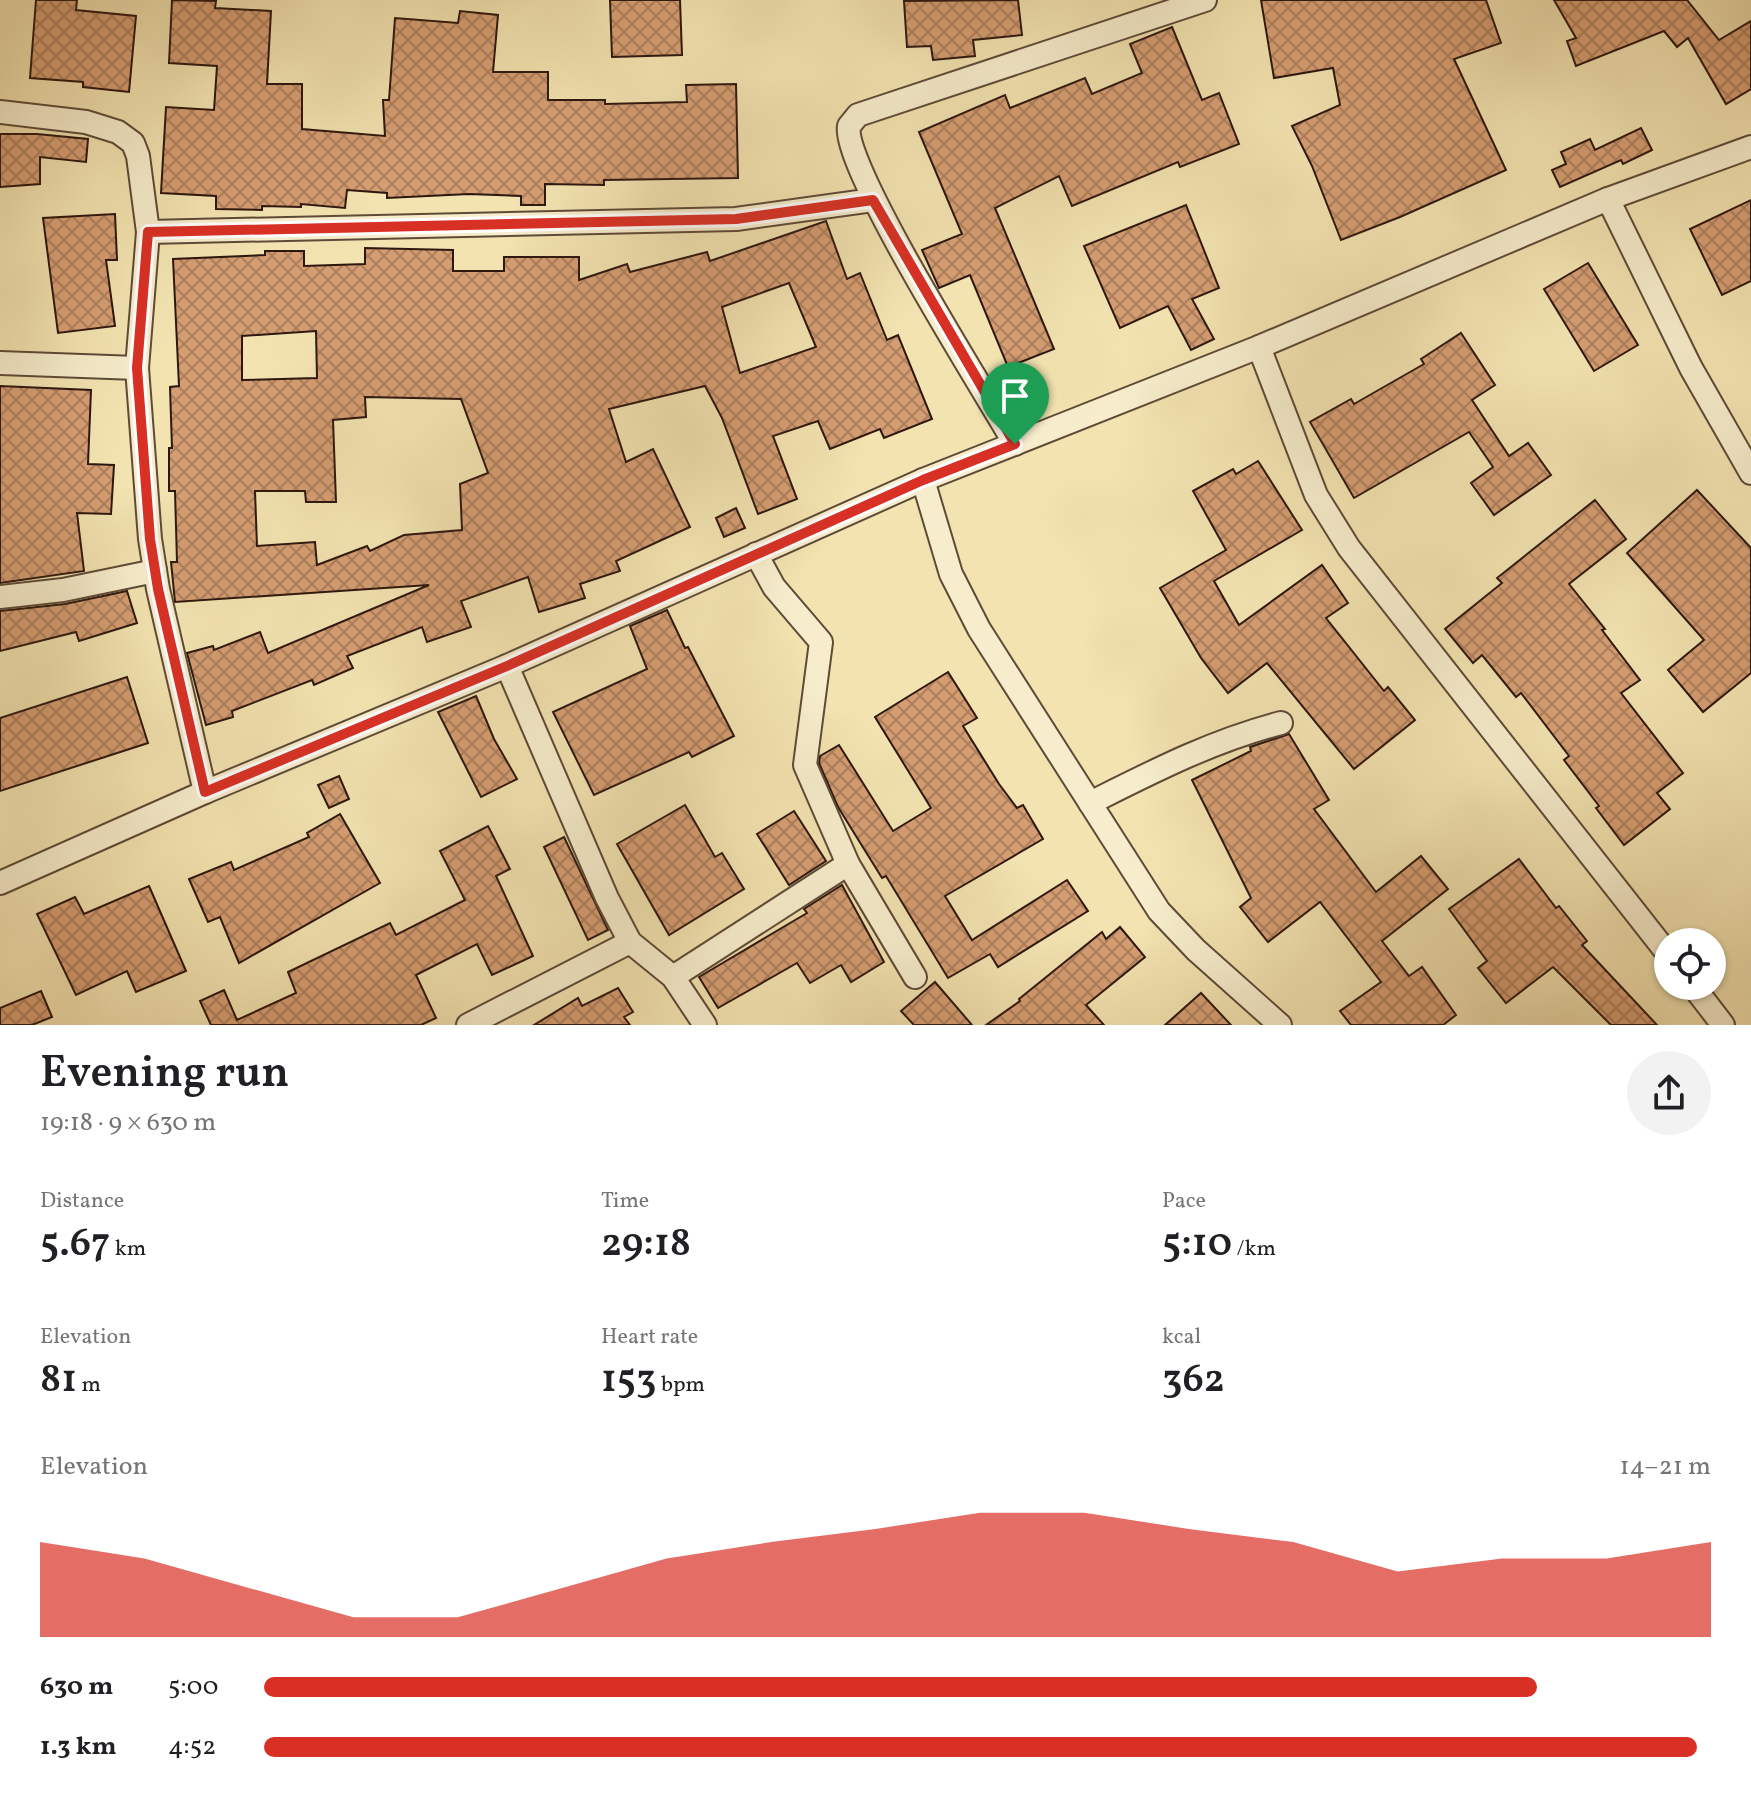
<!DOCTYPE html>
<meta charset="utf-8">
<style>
body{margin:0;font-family:Vollkorn,serif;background:#f2f2f2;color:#202124;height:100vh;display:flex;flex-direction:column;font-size:30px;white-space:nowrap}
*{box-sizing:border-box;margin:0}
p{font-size:26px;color:#757577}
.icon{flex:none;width:44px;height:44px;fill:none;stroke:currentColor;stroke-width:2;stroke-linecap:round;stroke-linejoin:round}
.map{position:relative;height:1025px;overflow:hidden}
.panel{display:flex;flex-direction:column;background:#fff;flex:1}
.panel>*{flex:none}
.tools{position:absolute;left:1654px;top:928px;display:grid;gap:16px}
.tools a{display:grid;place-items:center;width:72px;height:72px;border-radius:50%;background:#fff;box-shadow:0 2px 6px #0004;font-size:40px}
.pin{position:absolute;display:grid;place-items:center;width:68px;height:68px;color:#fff;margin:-82px -34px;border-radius:50% 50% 50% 0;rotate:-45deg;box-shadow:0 0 8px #0007}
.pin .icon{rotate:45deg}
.round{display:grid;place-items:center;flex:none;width:84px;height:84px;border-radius:42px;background:#f2f2f2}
.overview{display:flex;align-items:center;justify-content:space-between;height:136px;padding:0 40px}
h1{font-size:44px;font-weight:600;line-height:60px}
.figures{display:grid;grid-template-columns:repeat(3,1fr);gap:12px;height:136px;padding:8px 40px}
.figures div{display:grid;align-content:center}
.figures b{font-size:40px;font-weight:600}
.figures small{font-size:22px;font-weight:400}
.figures p{font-size:22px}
.chart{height:224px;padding:16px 40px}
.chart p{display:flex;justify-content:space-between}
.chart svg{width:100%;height:144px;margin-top:8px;fill:#d93025;opacity:.7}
ul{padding:0 40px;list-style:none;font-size:26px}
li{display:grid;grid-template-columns:128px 96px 1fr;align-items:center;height:60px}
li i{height:20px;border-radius:10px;background:#d93025}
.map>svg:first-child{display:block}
</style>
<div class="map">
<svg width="1751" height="1025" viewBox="0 0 1751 1025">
<defs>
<pattern id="building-cross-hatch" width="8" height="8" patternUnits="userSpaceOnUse" patternTransform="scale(2)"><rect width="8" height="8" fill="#d59d72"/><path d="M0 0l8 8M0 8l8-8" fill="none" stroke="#ad7f5c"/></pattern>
</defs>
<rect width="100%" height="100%" fill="#f2e3b0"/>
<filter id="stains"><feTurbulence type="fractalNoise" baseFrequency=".0025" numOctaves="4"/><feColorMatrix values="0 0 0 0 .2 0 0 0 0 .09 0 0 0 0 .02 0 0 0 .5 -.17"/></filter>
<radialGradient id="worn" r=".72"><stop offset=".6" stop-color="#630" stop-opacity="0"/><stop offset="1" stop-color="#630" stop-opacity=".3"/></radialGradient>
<g fill="url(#building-cross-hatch)" stroke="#2d170f" stroke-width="2" fill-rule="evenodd">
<polygon points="36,0 77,0 76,10 136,16 129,92 83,87 83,82 30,78"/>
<polygon points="172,0 216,1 215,8 271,11 267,84 302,84 302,129 385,136 383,100 389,100 395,18 458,23 460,11 498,15 493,72 548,72 548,100 605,100 605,104 687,102 686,85 736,84 738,178 604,180 604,185 545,184 545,205 521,205 521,196 469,194 387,198 387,193 347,190 345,208 301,204 301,207 262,206 262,210 216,209 216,196 161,193 166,107 214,110 217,66 169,63"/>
<polygon points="610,0 680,0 682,55 612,57"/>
<polygon points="1018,0 1022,35 973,40 975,56 933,60 931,46 907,47 904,1"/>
<polygon points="1261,0 1486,0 1501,43 1454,59 1506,170 1400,217 1341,240 1312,166 1292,126 1340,105 1333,68 1274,78"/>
<polygon points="1554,0 1687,0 1719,40 1751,21 1751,89 1726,104 1688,38 1677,47 1664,31 1576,66 1567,41 1576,38"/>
<polygon points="1172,27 1202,100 1219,93 1239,144 1180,167 1178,162 1072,206 1059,176 995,208 1054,349 1008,367 970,275 939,288 922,250 962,234 919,132 1005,95 1010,108 1085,78 1092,94 1142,73 1130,44"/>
<polygon points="1641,128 1652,150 1623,164 1621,160 1560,187 1552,170 1566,164 1561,152 1590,139 1595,150"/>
<polygon points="0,134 37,134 88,139 86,162 40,157 40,184 0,187"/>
<polygon points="1751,200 1751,281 1722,295 1690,229"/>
<polygon points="1186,205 1219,288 1192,299 1214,339 1191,350 1168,306 1120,328 1084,246"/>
<polygon points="115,214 117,260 106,260 115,326 58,333 43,218"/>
<path d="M826,221l21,58 13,-6 27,67 11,-5 34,84 -48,19 -4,-9 -50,20 -12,-28 -45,15 24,63 -39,15 -36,-96 -17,-32 -96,23 17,53 27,-13 37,78 -74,34 4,10 -40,13 5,14 -46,14 -11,-35 -67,24 10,26 -44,15 -5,-15 -75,29 6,12 -39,17 -2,-5 -80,31 1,6 -27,8 -19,-72 26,-7 1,4 46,-18 8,21 161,-68 -254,17 -4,-40h6l-2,-71h-6v-43h3l-2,-61 9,-1 -6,-127 92,-4v-4h39v15l61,-2v-16l88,2v21h51v-14h75v23l48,-16 3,8 77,-20 3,9zM789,283l27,64 -76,26 -18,-66zM316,331l1,47 -75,2v-44zM365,397l96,2 27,74 -28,11 2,46 -58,5 -34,16 -3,-5 -50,19 -2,-23 -58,4 -2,-55h50l1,11h30l-3,-82 33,-3z"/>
<polygon points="1588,263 1638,345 1594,371 1544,289"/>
<polygon points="1461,333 1495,385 1472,400 1509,456 1528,443 1551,475 1494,515 1471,483 1493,467 1469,432 1354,498 1310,422 1351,399 1354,404 1424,364 1421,359"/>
<polygon points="0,386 91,390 88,464 114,465 111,514 77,513 84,571 0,583"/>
<polygon points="1258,461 1302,530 1214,581 1239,625 1322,565 1348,603 1326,618 1384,691 1388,687 1415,720 1354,769 1267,663 1228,693 1201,658 1160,588 1226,550 1193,491 1233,469 1236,474"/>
<polygon points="1697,490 1751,548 1751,673 1703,712 1668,670 1704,640 1627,553"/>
<polygon points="1595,500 1626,539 1569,584 1605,629 1602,630 1640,680 1621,693 1683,773 1657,793 1670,809 1624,845 1596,808 1599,806 1564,760 1569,756 1521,693 1516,697 1482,655 1473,663 1445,629 1502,583 1497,578"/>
<polygon points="736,508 745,528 724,537 716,518"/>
<polygon points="127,591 137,623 79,641 76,632 0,651 0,611 65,604"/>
<polygon points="667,610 685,648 688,647 734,736 692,757 689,752 594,795 553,712 647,669 630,626"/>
<polygon points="948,672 977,718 963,726 999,784 1017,808 1023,805 1043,839 945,896 972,940 1067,880 1088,911 998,967 990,954 948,978 886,876 882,878 838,807 819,763 820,756 839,745 893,831 931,808 875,717"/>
<polygon points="127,677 148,743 0,791 0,718"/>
<polygon points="476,696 494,739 517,779 481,797 438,712"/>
<polygon points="1289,734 1329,800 1314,809 1376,892 1421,856 1448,889 1382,941 1409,976 1422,967 1456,1015 1443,1025 1351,1025 1340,1011 1381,982 1320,902 1268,942 1240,907 1251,898 1192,780 1251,751 1250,747"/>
<polygon points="339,776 349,799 329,808 318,785"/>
<polygon points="685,805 715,857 722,853 744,889 669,935 617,844"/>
<polygon points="794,811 826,861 789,885 757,834"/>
<polygon points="340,814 380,883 239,963 220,917 208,922 189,879 231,862 234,870 309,837 307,833"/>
<polygon points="488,826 510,869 496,876 533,956 492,975 477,944 416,975 436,1018 421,1025 211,1025 200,1001 224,990 237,1020 296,993 288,972 390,923 396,935 465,900 440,851"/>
<polygon points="564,837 608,930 588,940 544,847"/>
<polygon points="1519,859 1556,908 1559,906 1587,941 1582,945 1657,1025 1611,1025 1553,967 1506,1003 1478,968 1487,961 1449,909"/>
<polygon points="842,885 884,962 851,982 841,965 810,983 797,963 718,1008 699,977 807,913 804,909"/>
<polygon points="149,886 186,971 136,992 127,971 76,995 37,914 75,897 84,914"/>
<polygon points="1120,927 1145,957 1086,1005 1104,1025 986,1025 1020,1001 1019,999 1102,932 1106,939"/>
<polygon points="935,982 972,1025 914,1025 901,1011"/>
<polygon points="618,988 633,1012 624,1017 630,1025 534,1025 578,998 582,1006"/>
<polygon points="41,991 52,1017 32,1025 0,1025 0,1008"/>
<polygon points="1201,993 1231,1025 1165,1025"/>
</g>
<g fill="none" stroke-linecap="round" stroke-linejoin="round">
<g stroke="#5e4a37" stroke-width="26">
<g id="street">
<polyline points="0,112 86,122 118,132 133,143 138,156 148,232 137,368 150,539 158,589 205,792"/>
<polyline points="1608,199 1691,368 1751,473"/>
<polyline points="148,232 736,219 873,200"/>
<polyline points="1259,347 1316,495 1349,548 1668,954"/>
<polyline points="0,363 137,368"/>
<path d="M1015,444c-28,-49 -174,-279 -166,-318l9,-11 347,-115"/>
<polyline points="923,480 951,574 979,629 1159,911 1196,950 1280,1025"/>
<polyline points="756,554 774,587 821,642 805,765 848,864 915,977"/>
<polyline points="0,597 63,590 155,571"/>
<polyline points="507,666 607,898 630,942 673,977 705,1025"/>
<path d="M1090,803c64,-32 122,-62 191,-80"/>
<polyline points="0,883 205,792 507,666 923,480 1259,347 1608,199 1751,147"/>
<polyline points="673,977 848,864"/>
<polyline points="1693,986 1723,1025"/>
<polyline points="468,1025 630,942"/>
</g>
</g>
<use href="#street" stroke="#f7edcc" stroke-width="22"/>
</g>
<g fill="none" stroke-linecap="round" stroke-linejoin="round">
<g stroke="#fff" stroke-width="16">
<polygon id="route" points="873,200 1015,444 923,480 507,666 205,792 158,589 150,539 137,368 148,232 736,219"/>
</g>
<use href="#route" stroke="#d93025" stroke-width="10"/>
</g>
<rect width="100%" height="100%" filter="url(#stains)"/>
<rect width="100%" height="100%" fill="url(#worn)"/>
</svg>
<div class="tools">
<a><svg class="icon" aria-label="locate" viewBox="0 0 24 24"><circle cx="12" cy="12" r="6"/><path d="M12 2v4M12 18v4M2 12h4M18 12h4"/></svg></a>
</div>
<div class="pin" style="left:1015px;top:444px;background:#1e9e55"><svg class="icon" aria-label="arrive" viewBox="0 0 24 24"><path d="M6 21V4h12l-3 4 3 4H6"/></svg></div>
</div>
<section class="panel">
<div class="overview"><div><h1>Evening run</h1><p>19:18 · 9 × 630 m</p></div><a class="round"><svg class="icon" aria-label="share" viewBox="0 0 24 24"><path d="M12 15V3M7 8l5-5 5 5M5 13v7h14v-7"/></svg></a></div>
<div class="figures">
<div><p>Distance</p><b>5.67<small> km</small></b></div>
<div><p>Time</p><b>29:18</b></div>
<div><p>Pace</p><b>5:10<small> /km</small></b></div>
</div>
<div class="figures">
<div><p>Elevation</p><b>81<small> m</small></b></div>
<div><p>Heart rate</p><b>153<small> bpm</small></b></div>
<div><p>kcal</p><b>362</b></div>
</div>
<div class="chart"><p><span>Elevation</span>14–21 m</p>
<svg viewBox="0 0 160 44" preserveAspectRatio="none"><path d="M0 44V15L10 20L20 29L30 38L40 38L50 29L60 20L70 15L80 11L90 6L100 6L110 11L120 15L130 24L140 20L150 20L160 15V44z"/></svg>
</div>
<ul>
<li><b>630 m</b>5:00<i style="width:88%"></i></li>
<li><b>1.3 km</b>4:52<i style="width:99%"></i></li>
</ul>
</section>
